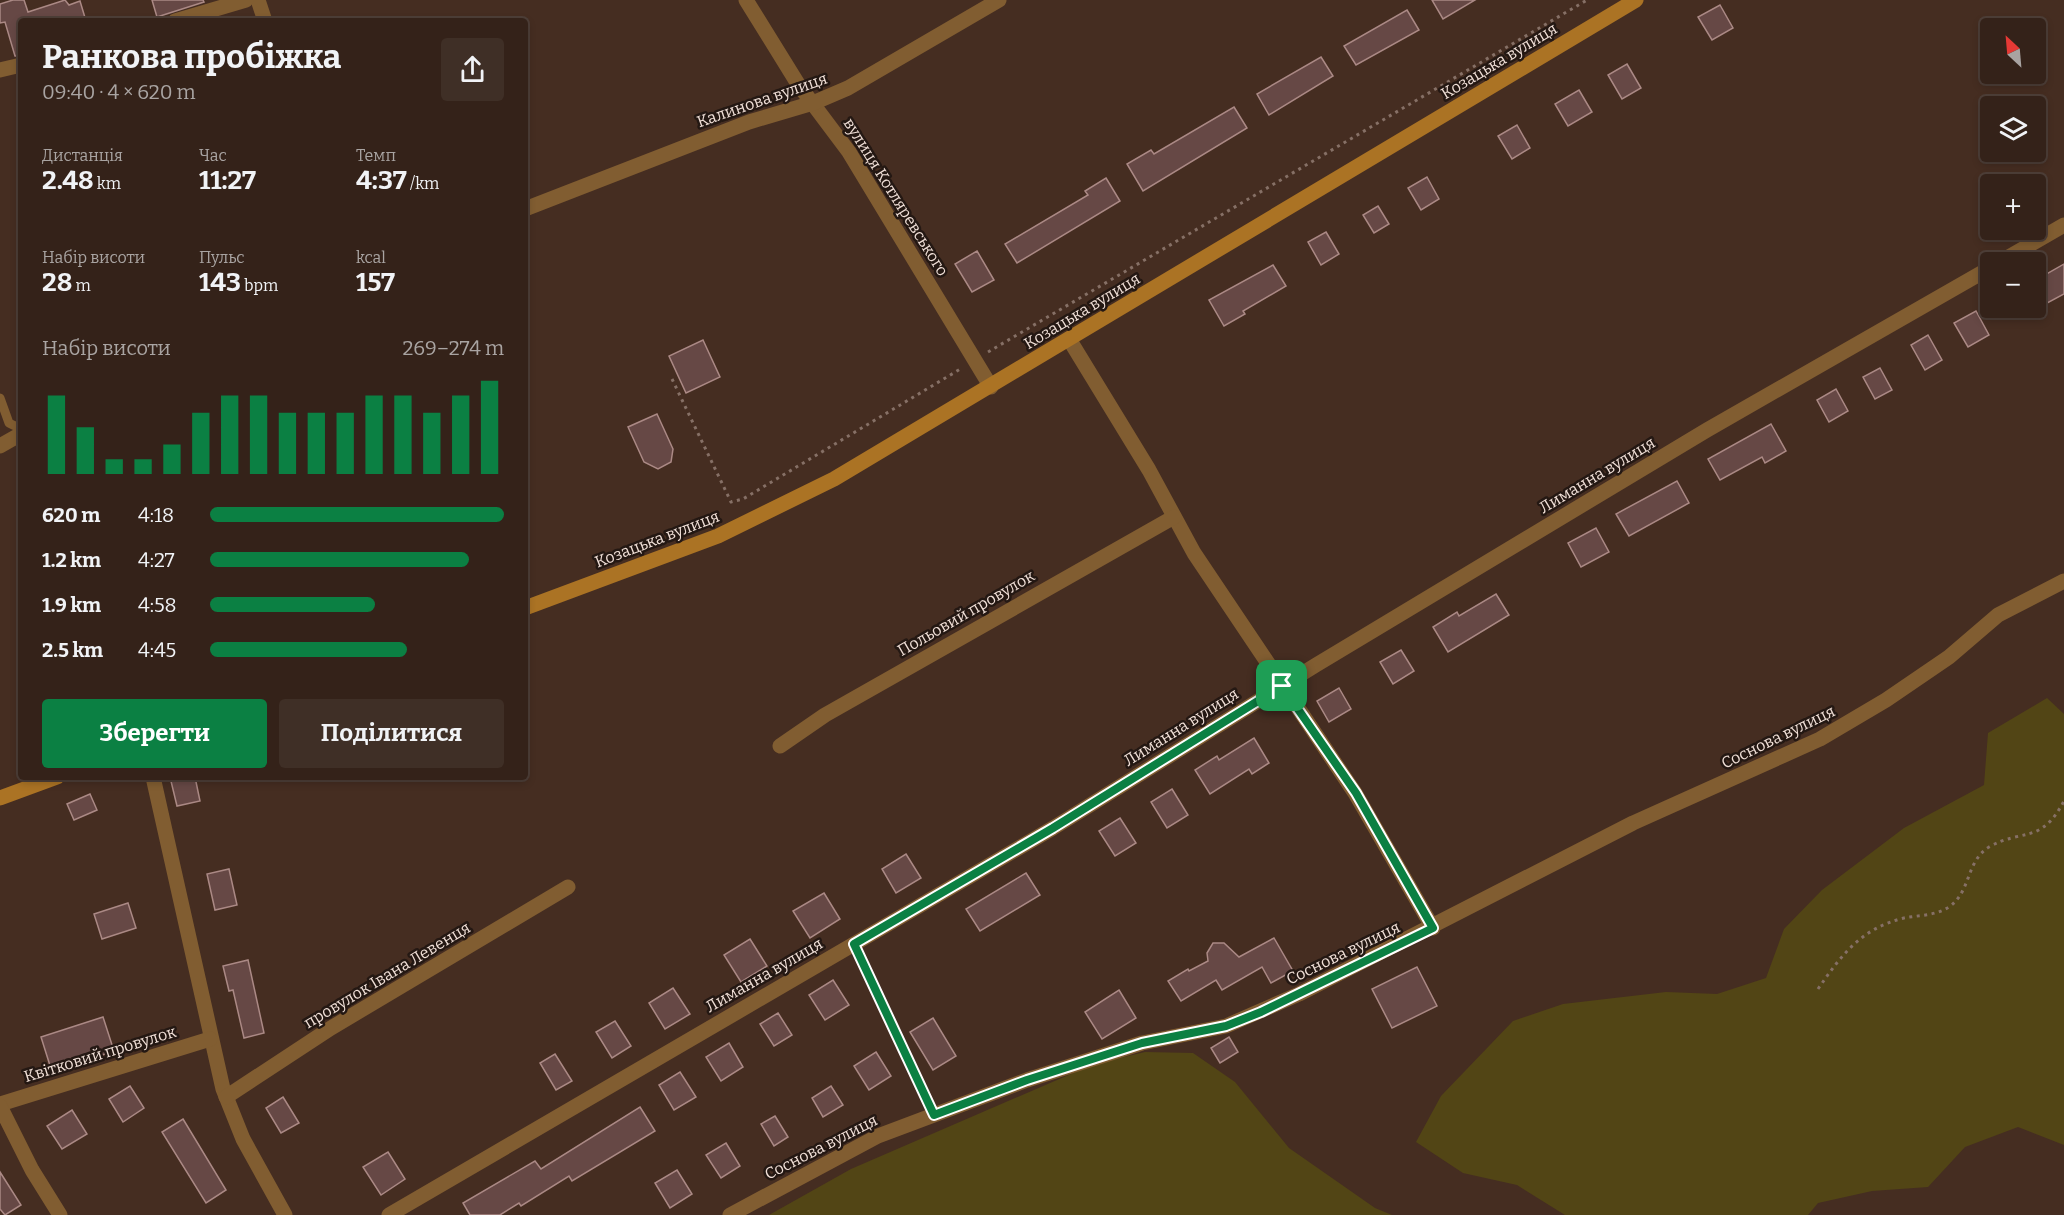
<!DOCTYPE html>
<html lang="uk">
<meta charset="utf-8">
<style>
body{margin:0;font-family:Bitter,serif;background:#3f2f26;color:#f1f3f6;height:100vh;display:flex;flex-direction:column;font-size:22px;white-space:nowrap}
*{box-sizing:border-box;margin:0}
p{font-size:20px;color:#a9a4a2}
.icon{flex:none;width:33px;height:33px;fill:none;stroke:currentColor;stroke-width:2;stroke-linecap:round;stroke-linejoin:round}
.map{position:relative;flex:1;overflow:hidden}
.drawer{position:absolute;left:18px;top:18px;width:510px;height:762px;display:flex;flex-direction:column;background:#342219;border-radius:6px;box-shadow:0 3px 9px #0003,0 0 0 2px #4e3f38}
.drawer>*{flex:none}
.needle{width:39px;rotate:334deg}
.fabs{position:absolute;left:1980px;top:18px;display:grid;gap:12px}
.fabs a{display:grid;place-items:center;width:66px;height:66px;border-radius:6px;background:#342219;box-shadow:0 3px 9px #0003,0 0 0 2px #4e3f38;font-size:30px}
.pin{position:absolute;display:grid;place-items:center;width:51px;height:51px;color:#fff;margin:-26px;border-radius:12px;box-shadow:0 3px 9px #0006}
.round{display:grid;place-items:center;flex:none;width:63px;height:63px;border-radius:6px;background:#3f2f26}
.headline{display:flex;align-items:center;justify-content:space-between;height:102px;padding:0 24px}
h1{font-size:33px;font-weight:700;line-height:45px}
.stats{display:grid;grid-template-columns:repeat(3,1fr);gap:9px;height:102px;padding:6px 24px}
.stats div{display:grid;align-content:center}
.stats b{font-size:26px;font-weight:700}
.stats small{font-size:16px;font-weight:400}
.stats p{font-size:16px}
.chart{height:168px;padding:12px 24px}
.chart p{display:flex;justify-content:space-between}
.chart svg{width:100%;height:108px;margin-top:6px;stroke:#0b8043;stroke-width:6}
.cta{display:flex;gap:12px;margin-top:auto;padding:12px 24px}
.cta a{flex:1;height:69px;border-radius:6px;background:#0b8043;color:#fff;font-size:24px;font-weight:700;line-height:69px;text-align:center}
.cta a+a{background:#3f2f26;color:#f1f3f6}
ul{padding:0 24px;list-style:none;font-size:20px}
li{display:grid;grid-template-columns:96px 72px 1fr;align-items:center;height:45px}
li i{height:15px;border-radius:8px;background:#0b8043}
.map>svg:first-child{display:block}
</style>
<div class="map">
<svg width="2064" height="1215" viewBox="0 0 2064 1215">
<rect width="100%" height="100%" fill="#452d21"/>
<g fill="#524515">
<polygon points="2047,698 2064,714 2064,1145 2018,1127 1965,1147 1928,1187 1872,1191 1818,1203 1808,1215 1565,1215 1517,1185 1463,1173 1416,1142 1441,1096 1513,1021 1563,1004 1666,992 1717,994 1766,978 1784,929 1822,890 1904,828 1984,785 1988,733"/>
<polygon points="1145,1052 1193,1053 1235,1082 1289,1148 1375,1208 1392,1215 769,1215 851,1169 1094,1064"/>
</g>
<g fill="#664845" stroke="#ab8985" stroke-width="1.5">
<polygon points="13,0 24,0 28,12 65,0 69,5 80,1 86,21 21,21 21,56 15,56 5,22 0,23 0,4"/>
<polygon points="152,0 203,0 204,2 157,17"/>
<polygon points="1432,0 1475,0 1443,19"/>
<polygon points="1720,5 1733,28 1712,40 1698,17"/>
<polygon points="1407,10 1419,30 1356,65 1344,46"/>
<polygon points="1321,57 1333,76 1269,115 1257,94"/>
<polygon points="1627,64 1641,88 1622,99 1608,75"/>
<polygon points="1579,90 1592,112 1568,126 1555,104"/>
<polygon points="1234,107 1247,128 1143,191 1127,164 1151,150 1154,154"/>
<polygon points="1517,125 1530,148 1512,159 1498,136"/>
<polygon points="1427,177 1439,199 1421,210 1408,188"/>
<polygon points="1106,178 1120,201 1017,263 1005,244 1088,195 1085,191"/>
<polygon points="1378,206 1389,224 1374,233 1363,215"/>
<polygon points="1326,232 1339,254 1321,265 1308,242"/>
<polygon points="977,251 994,280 972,292 955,264"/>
<polygon points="2064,264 2064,294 2036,309 2036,280"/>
<polygon points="1273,265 1286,286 1243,311 1245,314 1224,326 1209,300"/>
<polygon points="1976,311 1989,335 1968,347 1954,323"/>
<polygon points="1928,335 1942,360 1925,370 1911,345"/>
<polygon points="703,340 720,377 686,393 669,356"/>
<polygon points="1880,368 1892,390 1875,399 1863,377"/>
<polygon points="1836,389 1848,411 1829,422 1817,400"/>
<polygon points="657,414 673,449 671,462 658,469 644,462 628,427"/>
<polygon points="1771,424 1786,451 1765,463 1762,457 1720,480 1708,459"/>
<polygon points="1677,481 1689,503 1629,536 1616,514"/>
<polygon points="1596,528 1609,552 1581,567 1568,543"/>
<polygon points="1496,594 1509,615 1448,652 1433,627 1457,612 1459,616"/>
<polygon points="1401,650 1414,671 1393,684 1380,662"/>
<polygon points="1339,688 1351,709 1329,722 1317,701"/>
<polygon points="1254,738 1269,763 1252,774 1249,769 1210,794 1195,770 1217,756 1219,760"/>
<polygon points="170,777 195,777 200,801 177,806"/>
<polygon points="1172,789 1188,815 1167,828 1151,802"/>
<polygon points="90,794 97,810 74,820 67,804"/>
<polygon points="1120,818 1136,843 1115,856 1099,831"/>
<polygon points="906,854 921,878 896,893 882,869"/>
<polygon points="229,869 237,905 215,910 207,874"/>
<polygon points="1026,873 1040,895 980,931 966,909"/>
<polygon points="824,893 840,919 810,938 793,911"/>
<polygon points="128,903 136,928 102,939 94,914"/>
<polygon points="1274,938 1293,971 1271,983 1262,967 1222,990 1216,980 1181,1001 1168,981 1188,969 1189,971 1208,961 1207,953 1213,943 1224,943 1239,957"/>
<polygon points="750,939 767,966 741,982 724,955"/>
<polygon points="248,960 264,1033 244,1038 233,990 229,991 223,966"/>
<polygon points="1417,967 1437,1006 1392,1028 1372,989"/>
<polygon points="833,980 849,1005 825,1020 809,995"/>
<polygon points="673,988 690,1014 665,1029 649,1003"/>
<polygon points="1119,990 1136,1018 1102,1039 1085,1012"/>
<polygon points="778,1013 792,1035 774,1046 760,1024"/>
<polygon points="103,1017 114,1051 52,1072 41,1037"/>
<polygon points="933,1018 956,1056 933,1070 910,1032"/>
<polygon points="615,1021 631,1046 612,1058 596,1032"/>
<polygon points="1229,1037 1238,1052 1220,1063 1211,1048"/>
<polygon points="729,1043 743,1067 721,1081 706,1057"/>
<polygon points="876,1052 891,1076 869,1090 854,1066"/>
<polygon points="555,1054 572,1081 556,1090 540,1063"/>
<polygon points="680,1072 696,1097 674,1110 659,1085"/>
<polygon points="130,1086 144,1108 123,1122 109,1099"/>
<polygon points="831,1086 843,1105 823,1117 812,1098"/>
<polygon points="283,1097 299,1123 281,1133 266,1108"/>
<polygon points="640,1107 655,1131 572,1181 569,1176 521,1206 519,1203 500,1215 470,1215 463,1203 535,1161 541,1169"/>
<polygon points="72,1110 87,1134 62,1149 47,1126"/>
<polygon points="775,1116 788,1137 774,1146 761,1124"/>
<polygon points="183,1119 226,1190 206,1203 162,1132"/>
<polygon points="726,1143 740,1166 721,1178 706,1155"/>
<polygon points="388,1152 405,1179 381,1195 363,1167"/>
<polygon points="677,1170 692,1194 670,1208 655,1183"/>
<polygon points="0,1172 21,1205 5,1215 0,1209"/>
</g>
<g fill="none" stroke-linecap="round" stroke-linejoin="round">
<g stroke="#867066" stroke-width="3" stroke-dasharray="3 4.5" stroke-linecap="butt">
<polyline points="988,352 1587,0"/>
<polyline points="672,379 731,502 743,499 962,368"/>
<path d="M1818,989c24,-35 44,-61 86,-71 15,-3 31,-2 45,-11 22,-15 17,-46 40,-60 33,-19 52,-2 75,-46"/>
</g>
<g stroke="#815d31" stroke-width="9">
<polyline points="0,398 9,423 21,429"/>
<polyline points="854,943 934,1115"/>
</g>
<g stroke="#815d31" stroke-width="15">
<polyline points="258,0 265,21"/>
<polyline points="746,0 798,84 849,152 991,387"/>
<polyline points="175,21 246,0"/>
<polyline points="0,70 21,65"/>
<polyline points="525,209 749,122 813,103 848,88 999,0"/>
<polyline points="2000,262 2064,225"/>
<polyline points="1069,339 1149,470 1194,553 1355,793 1433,928"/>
<polyline points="0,446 21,434"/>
<polyline points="780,746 825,715 1174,517"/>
<polyline points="153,777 223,1089 243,1139 285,1215"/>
<polyline points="226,1097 331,1028 568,887"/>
<polyline points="0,1104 210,1039"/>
<polyline points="0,1106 32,1170 60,1215"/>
<polyline points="389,1215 1053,828 1316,665 1707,430 1990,268"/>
<polyline points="730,1215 878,1136 1027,1080 1142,1043 1226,1026 1299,994 1633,823 1820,739 1886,700 1949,657 1998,615 2064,581"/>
</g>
<g stroke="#ab7324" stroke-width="15">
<polyline points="525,608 718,536 834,479 1636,0"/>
<polyline points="0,798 57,777"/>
</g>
</g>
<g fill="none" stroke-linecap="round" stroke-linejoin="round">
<g stroke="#fff" stroke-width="12">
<polygon id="route" points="1282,686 1356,793 1433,928 1261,1012 1226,1026 1142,1043 1027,1080 934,1115 854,944 1053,828"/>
</g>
<use href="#route" stroke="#0b8043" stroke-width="8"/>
</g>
<g text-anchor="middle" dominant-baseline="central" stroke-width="5" stroke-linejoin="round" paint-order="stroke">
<g font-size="16" fill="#f1e0d8" stroke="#241813">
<text transform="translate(1499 61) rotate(-31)">Козацька вулиця</text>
<text transform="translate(762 100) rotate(-19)">Калинова вулиця</text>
<text transform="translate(896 197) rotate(58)">вулиця Котляревського</text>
<text transform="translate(1082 311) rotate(-31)">Козацька вулиця</text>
<text transform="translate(1597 475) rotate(-31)">Лиманна вулиця</text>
<text transform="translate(657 539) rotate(-21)">Козацька вулиця</text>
<text transform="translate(966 613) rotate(-30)">Польовий провулок</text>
<text transform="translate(1181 727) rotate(-32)">Лиманна вулиця</text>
<text transform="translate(1778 737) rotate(-26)">Соснова вулиця</text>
<text transform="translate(1343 953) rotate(-26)">Соснова вулиця</text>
<text transform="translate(387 975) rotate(-31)">провулок Івана Левенця</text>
<text transform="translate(764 975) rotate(-30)">Лиманна вулиця</text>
<text transform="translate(100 1054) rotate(-17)">Квітковий провулок</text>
<text transform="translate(821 1147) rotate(-27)">Соснова вулиця</text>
</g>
</g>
</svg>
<div class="fabs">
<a><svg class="needle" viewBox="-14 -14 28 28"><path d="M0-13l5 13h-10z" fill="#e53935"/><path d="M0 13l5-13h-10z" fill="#a9a4a2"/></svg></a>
<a><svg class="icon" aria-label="layers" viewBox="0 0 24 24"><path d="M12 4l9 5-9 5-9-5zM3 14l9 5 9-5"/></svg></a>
<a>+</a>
<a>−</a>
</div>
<div class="pin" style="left:1282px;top:686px;background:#1e9e55"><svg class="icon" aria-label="arrive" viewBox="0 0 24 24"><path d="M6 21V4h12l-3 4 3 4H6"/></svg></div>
<section class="drawer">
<div class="headline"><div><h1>Ранкова пробіжка</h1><p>09:40 · 4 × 620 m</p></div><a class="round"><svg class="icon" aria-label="share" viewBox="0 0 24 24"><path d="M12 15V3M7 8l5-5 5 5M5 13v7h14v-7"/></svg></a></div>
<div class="stats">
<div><p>Дистанція</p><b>2.48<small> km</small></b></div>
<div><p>Час</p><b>11:27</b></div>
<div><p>Темп</p><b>4:37<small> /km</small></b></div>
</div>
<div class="stats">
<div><p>Набір висоти</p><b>28<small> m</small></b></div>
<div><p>Пульс</p><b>143<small> bpm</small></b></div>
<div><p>kcal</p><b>157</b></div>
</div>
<div class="chart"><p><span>Набір висоти</span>269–274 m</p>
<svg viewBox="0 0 160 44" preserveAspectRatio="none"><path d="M5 44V12M15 44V25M25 44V38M35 44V38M45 44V32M55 44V19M65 44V12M75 44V12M85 44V19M95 44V19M105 44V19M115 44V12M125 44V12M135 44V19M145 44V12M155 44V6"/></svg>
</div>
<ul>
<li><b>620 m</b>4:18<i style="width:100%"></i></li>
<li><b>1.2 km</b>4:27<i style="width:88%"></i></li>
<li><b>1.9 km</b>4:58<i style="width:56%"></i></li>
<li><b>2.5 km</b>4:45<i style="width:67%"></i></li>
</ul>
<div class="cta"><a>Зберегти</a><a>Поділитися</a></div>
</section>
</div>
